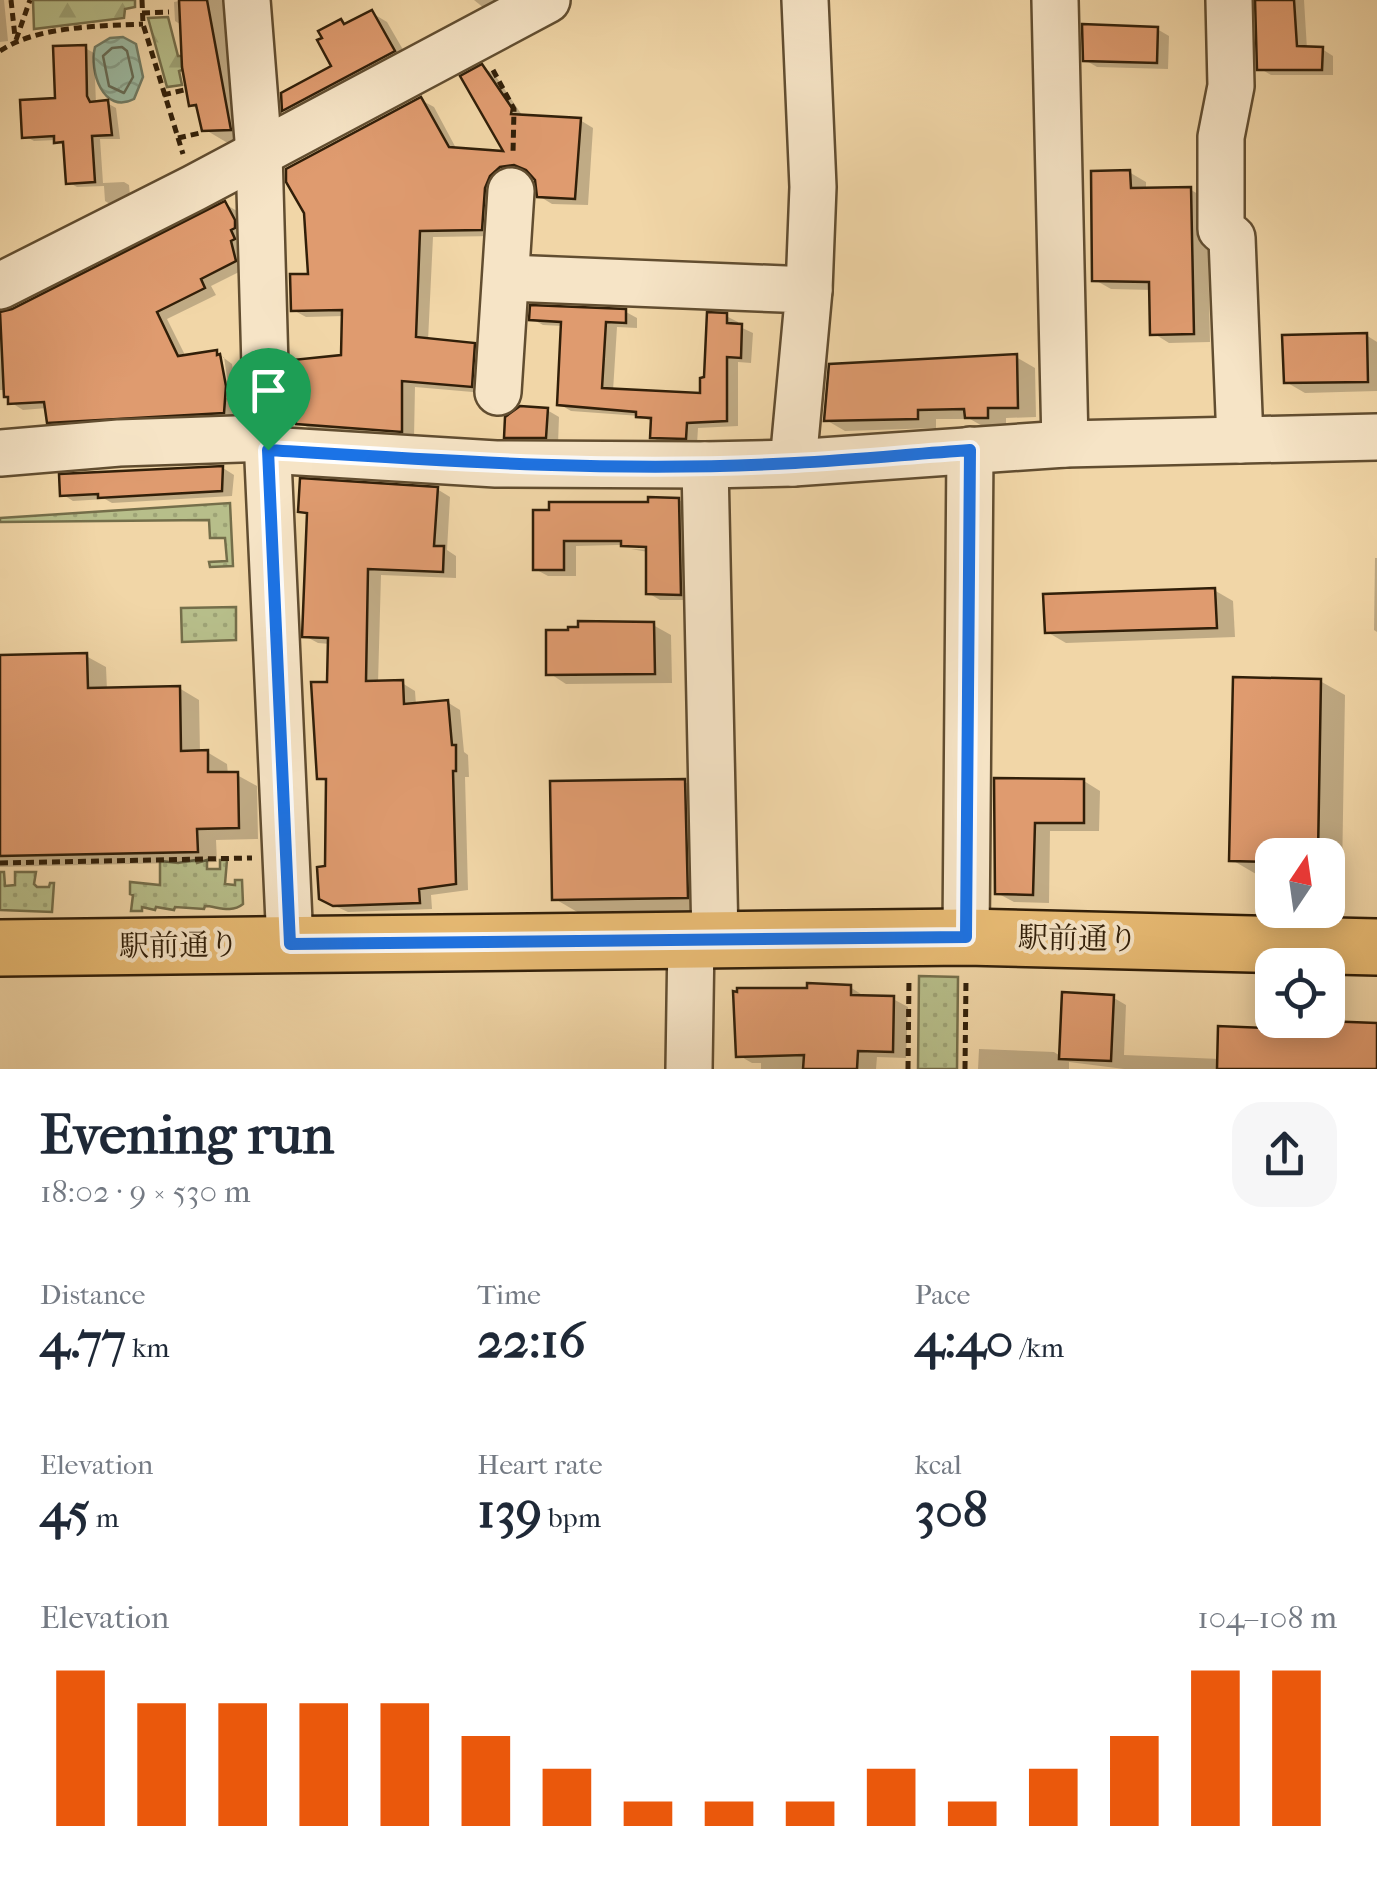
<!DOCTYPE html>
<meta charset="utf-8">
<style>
body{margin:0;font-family:"IM FELL French Canon","Noto Serif JP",serif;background:#f6f6f7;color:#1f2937;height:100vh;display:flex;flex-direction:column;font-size:38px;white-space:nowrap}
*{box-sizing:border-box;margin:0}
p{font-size:32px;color:#747a83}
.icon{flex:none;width:55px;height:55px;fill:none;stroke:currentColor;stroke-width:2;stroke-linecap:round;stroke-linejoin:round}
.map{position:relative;height:1069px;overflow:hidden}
.drawer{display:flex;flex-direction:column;background:#fff;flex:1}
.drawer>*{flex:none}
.needle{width:65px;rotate:13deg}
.controls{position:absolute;left:1255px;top:838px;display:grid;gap:20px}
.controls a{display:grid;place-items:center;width:90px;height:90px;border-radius:20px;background:#fff;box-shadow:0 5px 25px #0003;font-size:50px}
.pin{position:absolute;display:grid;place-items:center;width:85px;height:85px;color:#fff;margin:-102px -42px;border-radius:50% 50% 50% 0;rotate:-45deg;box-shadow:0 0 10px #0007}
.pin .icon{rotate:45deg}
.round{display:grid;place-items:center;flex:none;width:105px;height:105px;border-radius:30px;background:#f6f6f7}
.head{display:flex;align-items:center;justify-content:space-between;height:170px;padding:0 40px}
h1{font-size:55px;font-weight:800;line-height:75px}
.figures{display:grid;grid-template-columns:repeat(3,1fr);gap:15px;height:170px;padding:10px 40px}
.figures div{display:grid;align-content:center}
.figures b{font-size:50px;font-weight:800}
.figures small{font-size:28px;font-weight:400}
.figures p{font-size:28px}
.chart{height:280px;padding:20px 40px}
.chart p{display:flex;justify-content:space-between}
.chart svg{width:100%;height:180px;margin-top:10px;stroke:#ea580c;stroke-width:6}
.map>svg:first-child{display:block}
</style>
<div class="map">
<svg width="1377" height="1069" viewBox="0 0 1377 1069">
<defs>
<pattern id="grass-dots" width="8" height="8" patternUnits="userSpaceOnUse" patternTransform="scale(2.5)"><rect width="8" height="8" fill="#b7be8a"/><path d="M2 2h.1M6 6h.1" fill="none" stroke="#9ea376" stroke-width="1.8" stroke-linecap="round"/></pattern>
<pattern id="forest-firs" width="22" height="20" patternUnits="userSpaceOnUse" patternTransform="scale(2.5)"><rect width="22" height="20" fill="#b7be8a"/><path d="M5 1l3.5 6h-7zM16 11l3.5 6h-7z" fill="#9ea376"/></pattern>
<pattern id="water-waves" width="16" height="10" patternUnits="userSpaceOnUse" patternTransform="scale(2.5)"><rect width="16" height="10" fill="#9cbaa2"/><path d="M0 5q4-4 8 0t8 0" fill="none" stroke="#879f8a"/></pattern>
</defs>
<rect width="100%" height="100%" fill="#f1d6a7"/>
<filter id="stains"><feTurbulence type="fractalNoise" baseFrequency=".002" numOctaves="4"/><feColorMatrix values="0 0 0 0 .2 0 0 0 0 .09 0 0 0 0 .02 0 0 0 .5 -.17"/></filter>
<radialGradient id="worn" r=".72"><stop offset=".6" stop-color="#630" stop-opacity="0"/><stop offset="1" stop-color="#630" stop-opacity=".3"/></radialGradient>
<g fill="url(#grass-dots)" stroke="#746e4a" stroke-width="2.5">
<polygon points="230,503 233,566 210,567 209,562 227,561 225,538 210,538 209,520 0,522 0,518"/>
<polygon points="236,607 236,640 182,642 181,608"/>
<path d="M196,860l1,3 10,-3v9h13v-9h7l-2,24 10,1v-5h7l1,24c-12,10 -27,2 -38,2l-1,3 -29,-2 -1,3 -18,-3 -1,3 -13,-3v4h-11l2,-16 -3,-1v-12l30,3v-24l18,2z"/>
<polygon points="4,872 5,886 15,885 15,872 36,872 34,884 37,887 49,887 50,883 54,883 52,912 0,910 0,872"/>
<polygon points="919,976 958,977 957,1069 918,1069"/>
</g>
<g fill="url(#forest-firs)" stroke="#746e4a" stroke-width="2.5">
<polygon points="33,0 135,0 135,7 125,9 124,18 34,29"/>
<polygon points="168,17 178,56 193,56 193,66 179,71 182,85 167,87 148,18"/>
</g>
<path fill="url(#water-waves)" stroke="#717c65" stroke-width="2.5" d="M123,37l13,7 7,33 -9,22c-31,16 -45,-28 -39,-52l15,-9z"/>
<g fill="#0003" fill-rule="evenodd">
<polygon points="0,0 4,0 8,41 0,42"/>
<polygon points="184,0 244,0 251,141 226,142 204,129 198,109 191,105 183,26 175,21 174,2"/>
<polygon points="474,0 515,0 490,13"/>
<polygon points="1258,0 1304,0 1307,49 1322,49 1333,56 1333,75 1271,75 1259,68"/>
<polygon points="372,13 387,22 409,60 299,118 284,110 283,95 335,67 341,22 347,25"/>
<polygon points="1157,29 1169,36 1168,69 1097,67 1085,60"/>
<polygon points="85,48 94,53 96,104 107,103 116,108 120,139 100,139 103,183 124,182 129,185 130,196 110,204 105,201 104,186 77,187 68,182 66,147 56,140 34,141 25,136 58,100"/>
<polygon points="482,67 495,75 524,118 580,120 593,128 588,205 552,204 539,196 537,179 529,171 514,173 495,236 433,237 428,341 474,346 487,353 484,393 415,387 414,438 312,430 299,422 344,357 344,316 306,317 293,310 310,276 421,100 434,107 457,150 508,154"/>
<polygon points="1129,172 1146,182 1146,190 1191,190 1207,199 1210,342 1169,343 1153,333 1152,290 1111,289 1095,280"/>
<path d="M225,204l12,7 9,18 1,39 -36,18 5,9 -49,24 19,38 30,-5 16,12 5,30 -1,25 -175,9 -12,-7 -2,-13 -24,2 -13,-8 -3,-12h-7v-77l13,-1zM218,357h6l6,41h-5z"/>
<polygon points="626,312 637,318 637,328 617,327 613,391 703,396 726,316 738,322 738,326 753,333 751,363 738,362 738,426 698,428 697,444 663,444 652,437 653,422 640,416 571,411 559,404 563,326 543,325 532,319"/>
<polygon points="1366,335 1377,342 1377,391 1305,393 1286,382"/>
<polygon points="1016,357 1035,368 1036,417 1006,418 1006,427 986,428 970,419 936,419 936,428 845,431 826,420"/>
<polygon points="547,410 559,417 558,444 519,443 507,436"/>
<polygon points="223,468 234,475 232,496 112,503 105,499 73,501 62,494"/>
<polygon points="437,489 450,497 447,550 456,556 456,578 381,575 378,683 402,683 415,691 416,705 447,702 460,710 464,752 468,755 469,777 465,777 468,890 431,895 432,909 348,912 335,906 327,869 329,783 320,778 330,644 318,643 305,636 309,516 300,511"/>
<polygon points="679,500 691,507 693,600 660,600 648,593 648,552 631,549 658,550 659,544 576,546 576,576 548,576 535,569 535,512"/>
<polygon points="1375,558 1377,558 1377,632 1374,630"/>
<polygon points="1214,590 1233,601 1235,637 1066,643 1047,632"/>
<polygon points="653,625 671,635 672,683 566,684 549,673"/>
<polygon points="86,656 106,667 107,690 179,688 199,700 200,753 207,752 227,764 228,775 237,775 257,786 258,839 216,840 217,862 0,867 0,657"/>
<polygon points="1320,681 1345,695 1342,875 1328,875 1328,855 1272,855 1272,874 1256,874 1232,860"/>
<polygon points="996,781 1084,781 1100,791 1099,831 1050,831 1049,903 1014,902 997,893"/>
<polygon points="685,782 709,796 712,911 579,913 555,899"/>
<polygon points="850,987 864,996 893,999 908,1007 906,1058 877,1057 876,1069 761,1069 761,1063 752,1063 738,1055"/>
<polygon points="1114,998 1126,1005 1124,1055 1220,1059 1290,1031 1377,1025 1377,1069 1124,1069 1069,1062 1069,1069 978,1069 979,1049 1054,1052 1062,1057"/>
</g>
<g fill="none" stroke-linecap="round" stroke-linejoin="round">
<polygon stroke="#666c56" stroke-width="2.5" points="122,47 127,51 133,77 124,93 109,86 103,56 112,48"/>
</g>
<g fill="#df9b6f" stroke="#311f09" stroke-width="2.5">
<polygon points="179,0 207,0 231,130 202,131 196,105 189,106 182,67"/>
<polygon points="1255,0 1294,0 1297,46 1323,47 1322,70 1257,70"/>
<polygon points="372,10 395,51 282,111 281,93 331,66 317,40 322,38 318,31 341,19 344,24"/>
<polygon points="1082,24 1158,27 1157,63 1083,61"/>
<polygon points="86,45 87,96 90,102 108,100 112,135 92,136 95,182 66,184 63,142 54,143 54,136 22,138 20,100 55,98 53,46"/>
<polygon points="482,64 512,108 511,114 581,118 575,199 537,197 535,180 526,170 514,165 500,167 490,176 485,188 482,230 420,231 416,337 475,343 472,387 402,381 402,432 296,424 292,360 341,355 342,310 291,311 290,274 308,274 304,213 286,182 286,169 421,97 449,147 503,151 460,76"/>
<polygon points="1130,170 1131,188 1191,187 1194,334 1150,335 1149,282 1092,281 1091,171"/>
<polygon points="225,201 235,220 235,228 231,230 235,239 231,241 236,261 201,279 205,288 157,312 178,356 217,350 217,355 220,354 226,386 224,413 47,423 44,402 8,404 8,397 4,397 0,312 12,309"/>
<polygon points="530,305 626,309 626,323 606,322 602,388 700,393 700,378 704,377 707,312 727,313 727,323 742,324 741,358 727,357 727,421 687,423 686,439 650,438 651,418 636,417 636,412 557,405 561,322 529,320"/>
<polygon points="1367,333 1368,382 1284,383 1282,335"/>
<polygon points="1017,354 1018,408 988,408 988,418 965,418 964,409 918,410 918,419 824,421 829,364"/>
<polygon points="520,406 548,408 546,438 504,438 505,417"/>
<polygon points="223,466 222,491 98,498 98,494 60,496 59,474"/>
<polygon points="300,478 438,487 434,546 444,546 443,572 368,569 366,681 403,680 404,704 448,700 452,745 456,745 456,771 453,771 456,884 419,889 420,903 333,906 319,899 317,867 325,866 326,779 317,779 311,682 327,682 328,638 302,637 307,513 298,512"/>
<polygon points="648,497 679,498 681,595 646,594 646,547 621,546 621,541 564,541 564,570 533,570 533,510 549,510 549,502 648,502"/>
<polygon points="1215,588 1217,628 1045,633 1043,594"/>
<polygon points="578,621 654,622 655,674 546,675 546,630 568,630 568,627 578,627"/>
<polygon points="87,653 88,688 180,686 181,751 208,750 208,772 238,772 239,828 197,829 198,852 0,856 0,655"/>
<polygon points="1233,677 1321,679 1318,855 1272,855 1272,862 1229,861"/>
<polygon points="994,778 1084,779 1084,823 1035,823 1033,895 995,894"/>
<polygon points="685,779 688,898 552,900 550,781"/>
<polygon points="807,983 851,985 851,995 894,996 893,1052 858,1051 857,1069 803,1069 804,1055 736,1057 733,991 737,992 737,988 807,988"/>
<polygon points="1062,992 1114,995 1111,1061 1059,1059"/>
<polygon points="1297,1020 1377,1023 1377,1069 1217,1069 1218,1026 1289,1029"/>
</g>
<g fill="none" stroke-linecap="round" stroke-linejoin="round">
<g stroke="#614d30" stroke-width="50">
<g id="minor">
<polyline points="247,0 259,153 267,438 290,944"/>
<polyline points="805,0 813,187 809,290"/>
<polyline points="1055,0 1065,444"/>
<polyline points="1229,0 1231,86 1221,137 1221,229 1232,238 1240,440"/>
<polyline points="506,278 809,290 793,463"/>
<polyline points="0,286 194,188 547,0"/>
<polyline points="498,392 511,191"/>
<polyline points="267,450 496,464 705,465 793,463 1065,444 1377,437"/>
<polyline points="0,453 119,443 267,438"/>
<polyline points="705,465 715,939"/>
<polyline points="966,937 970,450"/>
<polyline points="689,1069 691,939"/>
</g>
</g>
<g stroke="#311f09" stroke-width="60">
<polyline id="major" points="0,948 966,937 1377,947"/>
</g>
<g stroke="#311f09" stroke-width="5" stroke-dasharray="8 5" stroke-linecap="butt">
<polyline points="11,0 15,37"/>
<polyline points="142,0 143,24 183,154"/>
<polyline points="142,13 169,12"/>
<polyline points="16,40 30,0"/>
<path d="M0,51c36,-25 100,-25 143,-27"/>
<polyline points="493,70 514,109 513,153"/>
<polyline points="163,95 184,90"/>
<polyline points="178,138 200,133"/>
<polyline points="0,863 252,858"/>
<polyline points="908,1069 909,978"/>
<polyline points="965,1069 966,979"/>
</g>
<use href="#minor" stroke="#f6e4c6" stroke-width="45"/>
<use href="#major" stroke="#e8bb74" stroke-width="55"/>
</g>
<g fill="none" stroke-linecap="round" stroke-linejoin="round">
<g stroke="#fff" stroke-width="20">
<path id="route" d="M268,450c175,11 351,23 527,13 58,-3 117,-9 175,-13l-4,487 -676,7z"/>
</g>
<use href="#route" stroke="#1a73e8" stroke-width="12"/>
</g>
<g text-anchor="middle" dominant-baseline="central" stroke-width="8" stroke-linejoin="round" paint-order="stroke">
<g font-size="30" fill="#311f09" stroke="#f6e4c6">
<text transform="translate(1078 939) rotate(1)">駅前通り</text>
<text transform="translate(179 946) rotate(-1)">駅前通り</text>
</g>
</g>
<rect width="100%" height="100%" filter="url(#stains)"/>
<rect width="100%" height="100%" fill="url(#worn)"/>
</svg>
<div class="controls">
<a><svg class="needle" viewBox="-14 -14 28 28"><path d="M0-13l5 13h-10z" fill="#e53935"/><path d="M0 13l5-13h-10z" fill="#747a83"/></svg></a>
<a><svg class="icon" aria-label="locate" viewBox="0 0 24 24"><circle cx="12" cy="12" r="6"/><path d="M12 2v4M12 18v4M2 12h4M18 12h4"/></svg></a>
</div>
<div class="pin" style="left:268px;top:450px;background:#1e9e55"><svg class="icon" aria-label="arrive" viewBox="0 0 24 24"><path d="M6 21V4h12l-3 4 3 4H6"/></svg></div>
</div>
<section class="drawer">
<div class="head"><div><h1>Evening run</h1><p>18:02 · 9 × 530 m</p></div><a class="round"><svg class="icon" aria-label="share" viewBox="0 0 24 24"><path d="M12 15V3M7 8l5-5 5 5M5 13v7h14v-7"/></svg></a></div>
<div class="figures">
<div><p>Distance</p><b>4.77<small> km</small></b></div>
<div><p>Time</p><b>22:16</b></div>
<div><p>Pace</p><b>4:40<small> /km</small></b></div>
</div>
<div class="figures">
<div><p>Elevation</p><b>45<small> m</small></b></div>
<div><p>Heart rate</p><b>139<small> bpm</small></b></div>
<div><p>kcal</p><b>308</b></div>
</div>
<div class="chart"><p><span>Elevation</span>104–108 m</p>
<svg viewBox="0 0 160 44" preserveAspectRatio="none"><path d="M5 44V6M15 44V14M25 44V14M35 44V14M45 44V14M55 44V22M65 44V30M75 44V38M85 44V38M95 44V38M105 44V30M115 44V38M125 44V30M135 44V22M145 44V6M155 44V6"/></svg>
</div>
</section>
